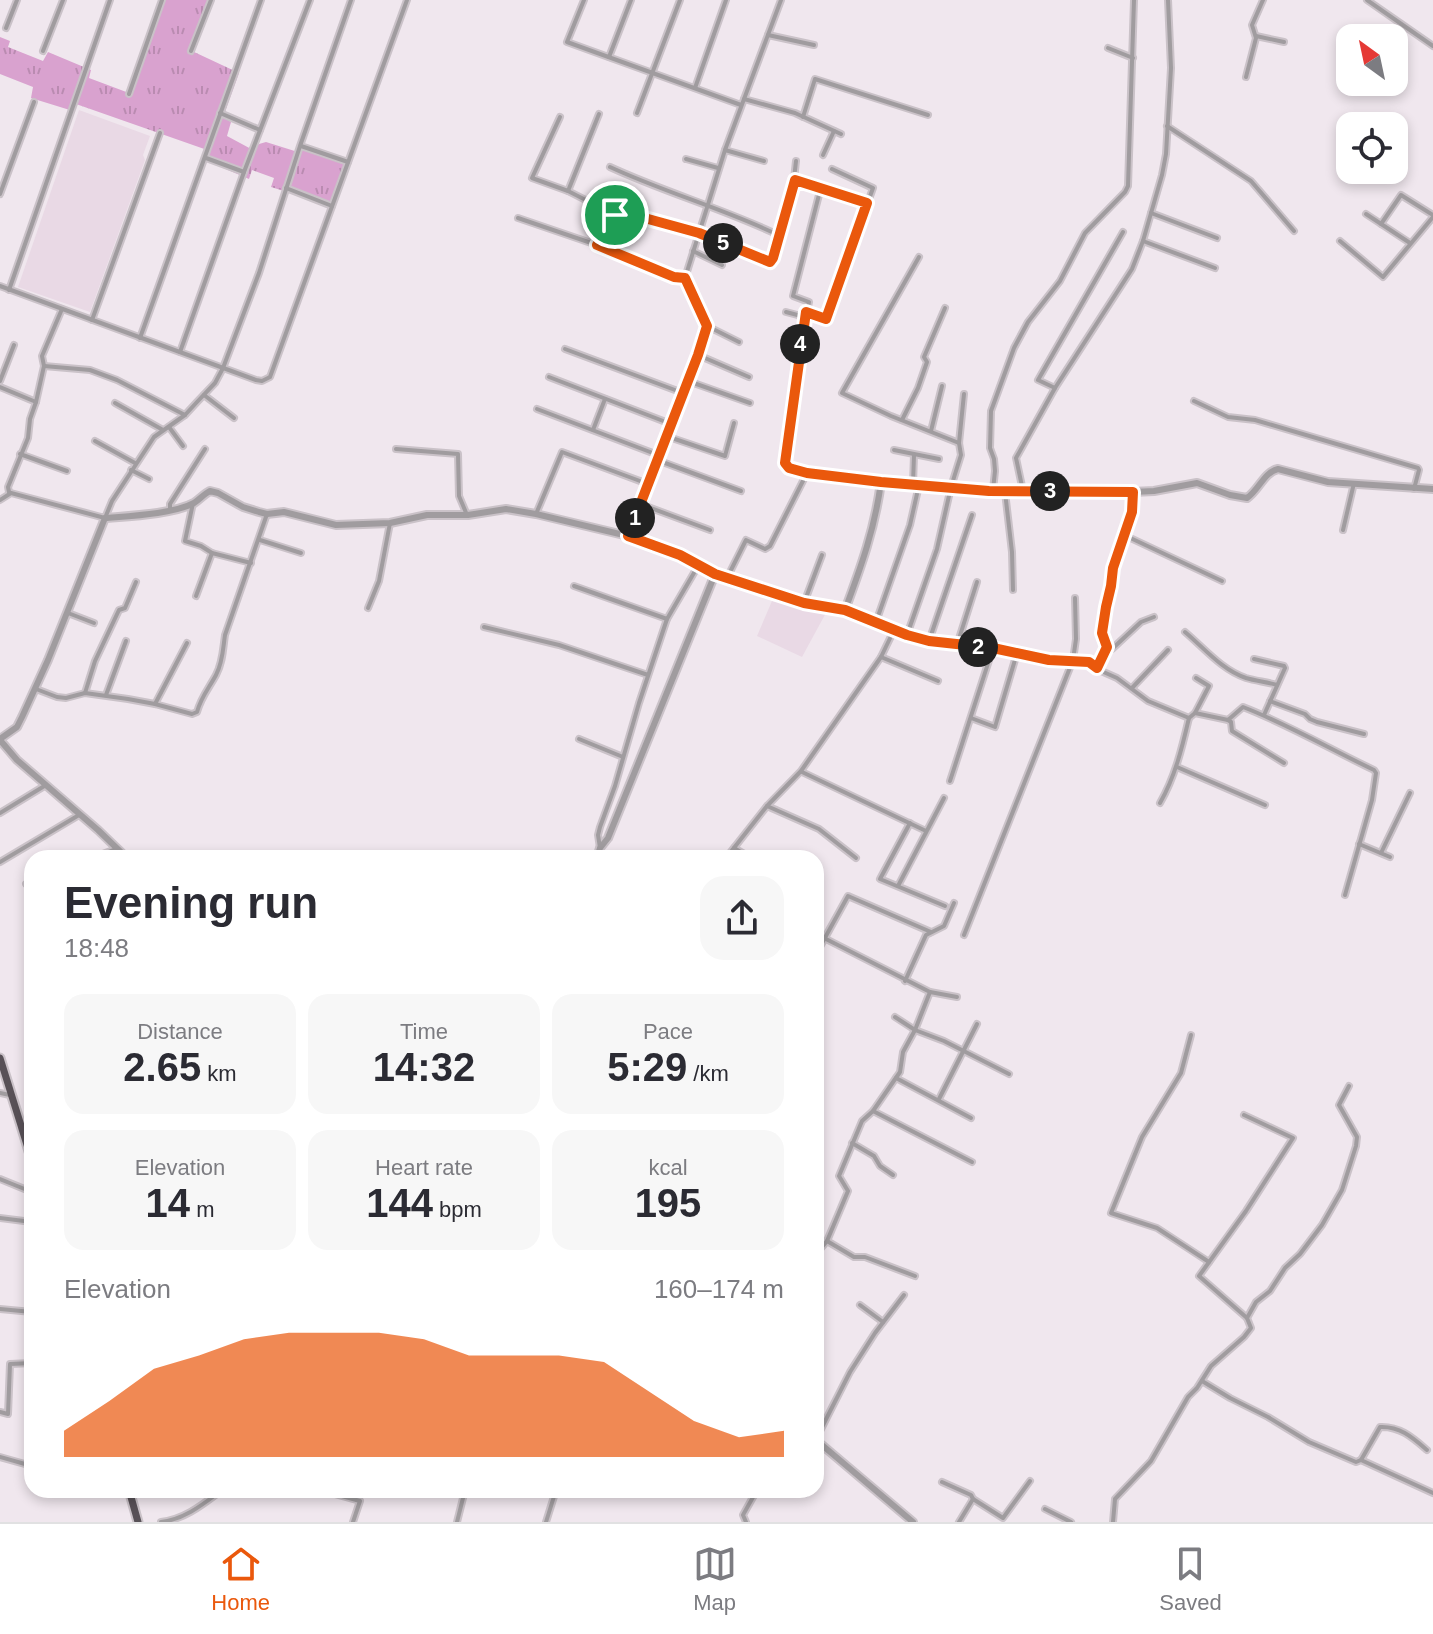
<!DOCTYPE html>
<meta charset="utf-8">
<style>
body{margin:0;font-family:Arial,sans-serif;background:#f7f7f7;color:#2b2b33;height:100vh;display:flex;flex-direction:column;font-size:30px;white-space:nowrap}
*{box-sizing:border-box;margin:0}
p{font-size:26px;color:#7c7c81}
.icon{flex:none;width:44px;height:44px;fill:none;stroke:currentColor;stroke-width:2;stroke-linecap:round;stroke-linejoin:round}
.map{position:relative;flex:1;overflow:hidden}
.panel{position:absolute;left:24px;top:850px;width:800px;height:648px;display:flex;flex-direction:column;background:#fff;border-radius:24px;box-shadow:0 4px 12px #0003}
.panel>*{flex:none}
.needle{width:52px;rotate:327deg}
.controls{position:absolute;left:1336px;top:24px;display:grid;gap:16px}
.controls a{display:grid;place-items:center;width:72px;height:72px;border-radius:16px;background:#fff;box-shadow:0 4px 12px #0003;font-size:40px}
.pin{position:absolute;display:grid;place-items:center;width:68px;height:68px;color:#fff;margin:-34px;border:4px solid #fff;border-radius:50%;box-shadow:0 2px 8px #0007}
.km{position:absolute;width:40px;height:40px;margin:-20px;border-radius:50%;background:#222;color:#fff;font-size:22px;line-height:40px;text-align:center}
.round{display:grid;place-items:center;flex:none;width:84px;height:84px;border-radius:24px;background:#f7f7f7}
.summary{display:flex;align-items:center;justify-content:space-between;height:136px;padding:0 40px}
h1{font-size:44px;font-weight:700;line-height:60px}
.figures{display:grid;grid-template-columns:repeat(3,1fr);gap:12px;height:136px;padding:8px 40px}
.figures div{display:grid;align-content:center;border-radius:20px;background:#f7f7f7;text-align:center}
.figures b{font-size:40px;font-weight:700}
.figures small{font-size:22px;font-weight:400}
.figures p{font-size:22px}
.chart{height:224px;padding:16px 40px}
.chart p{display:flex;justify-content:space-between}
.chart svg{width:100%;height:144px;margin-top:8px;fill:#ea580c;opacity:.7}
.menu{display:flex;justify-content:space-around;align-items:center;height:112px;border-top:2px solid #e1e1e2;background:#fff;font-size:22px;color:#7c7c81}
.menu a{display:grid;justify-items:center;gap:4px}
.menu .current{color:#ea580c}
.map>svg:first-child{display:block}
</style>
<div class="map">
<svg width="1433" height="1522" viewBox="0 0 1433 1522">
<defs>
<pattern id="park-tufts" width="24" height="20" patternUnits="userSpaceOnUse" patternTransform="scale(2)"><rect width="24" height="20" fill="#d9a2cf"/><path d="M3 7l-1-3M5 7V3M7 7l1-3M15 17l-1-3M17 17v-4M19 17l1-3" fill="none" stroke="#ba8bb1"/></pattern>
</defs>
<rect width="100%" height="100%" fill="#f0e7ee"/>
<g fill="#e9d9e5">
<polygon points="79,110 150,136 143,155 145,160 90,312 18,287"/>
<polygon points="772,601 827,611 802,657 757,636"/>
</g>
<polygon fill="url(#park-tufts)" points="162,0 211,0 192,51 239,73 223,117 231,122 227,136 253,150 259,144 266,142 301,153 304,145 348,162 332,206 271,187 274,178 252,170 249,179 207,161 210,151 76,104 73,111 31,98 33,87 0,74 0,37 10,41 8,47 43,61 48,52 91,70 89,78 129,93"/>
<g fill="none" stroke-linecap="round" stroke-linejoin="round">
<g stroke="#cac2c8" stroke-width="8">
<g id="minor">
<polyline points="584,0 567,42 741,105"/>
<polyline points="1367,0 1433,46"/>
<polyline points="6,28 17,0"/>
<polyline points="768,35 814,45"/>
<polyline points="1256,36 1284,42"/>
<polyline points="1108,48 1133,58"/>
<polyline points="43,51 63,0"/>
<polyline points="191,51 211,0"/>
<polyline points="609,57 631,0"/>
<polyline points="1246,77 1256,38 1252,25 1263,0"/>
<polyline points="695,88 726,0"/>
<polyline points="129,94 162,0"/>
<polyline points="744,99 795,113 841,134"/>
<polyline points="220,113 260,130"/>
<polyline points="637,113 680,0"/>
<polyline points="560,117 532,178 568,191 615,215 619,211 699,232"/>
<polyline points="803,117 815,79 928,115"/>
<polyline points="1167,126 1251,181 1294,231"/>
<polyline points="301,146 348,162"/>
<polyline points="725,150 764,161"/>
<polyline points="823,155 834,131"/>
<polyline points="206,158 244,172"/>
<polyline points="686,159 718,168"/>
<path d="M610,167c54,25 111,41 164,66"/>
<polyline points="795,180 867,203"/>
<path d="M821,187l-28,109 16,6 -9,45 -15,116c15,14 74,15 96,19"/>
<polyline points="286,188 332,206"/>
<polyline points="568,191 599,114"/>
<polyline points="0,194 34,102"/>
<polyline points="1151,213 1217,238"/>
<polyline points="1366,214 1410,243"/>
<polyline points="518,218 597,245 674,277 685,278"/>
<polyline points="1381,224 1401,195 1433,215"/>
<polyline points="699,234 771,261 793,188 796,161"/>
<polyline points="1143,241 1215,268"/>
<polyline points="1340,241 1383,277 1433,217"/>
<polyline points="597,245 615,215"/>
<polyline points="693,251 722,265"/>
<polyline points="919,257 842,393 891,416 959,443"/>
<polyline points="0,286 256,380 262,381 270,377 407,0"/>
<polyline points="9,290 110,0"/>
<polyline points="786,312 805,317"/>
<polyline points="806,312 826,319 873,188 832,169"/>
<polyline points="92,320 160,133"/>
<polyline points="707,326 739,342"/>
<polyline points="140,338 261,0"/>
<polyline points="565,349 683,393"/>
<polyline points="180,352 244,172 310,0"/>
<polyline points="698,355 749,377"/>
<polyline points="44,366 90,370 117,380 185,415"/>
<polyline points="549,377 671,424"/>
<polyline points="0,381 14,345"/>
<polyline points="688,381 750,403"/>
<polyline points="0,387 36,402"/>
<polyline points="1055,388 1038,380 1123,232"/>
<polyline points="204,395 234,418"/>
<polyline points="1194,401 1228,417 1255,420 1418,468 1419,470 1414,489"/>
<polyline points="115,403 163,430"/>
<polyline points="537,409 658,455"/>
<polyline points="902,420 918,388 927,362 924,357 945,308"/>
<polyline points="169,427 183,446"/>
<polyline points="593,430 605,399"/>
<polyline points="931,431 942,386"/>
<polyline points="666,436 725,456 734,423"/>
<polyline points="95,441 135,463"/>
<polyline points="396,449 458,454 459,496 467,515"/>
<polyline points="894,450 939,459"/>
<polyline points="20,454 67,471"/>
<polyline points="657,460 741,491"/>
<polyline points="131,470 149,479"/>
<polyline points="913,484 914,455"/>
<polyline points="993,490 995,471 994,459 990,448 991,411 1014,348 1028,322 1060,281 1085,233 1125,192 1128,186 1134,0"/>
<polyline points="1023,491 1016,458 1055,388 1132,269 1143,241 1162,175 1166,154 1171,68 1168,0"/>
<polyline points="9,492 8,487 28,438 30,419 36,402 44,366 42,356 62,309"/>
<polyline points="1005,492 1012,552 1013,590"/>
<polyline points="0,500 11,493 105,518 112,501 154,437 185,415 197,402 215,383 223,368 259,273 300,146 351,0"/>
<polyline points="193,503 185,541 201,546 212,553 251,563"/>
<polyline points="640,504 710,530"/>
<polyline points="170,510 170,504 205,449"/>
<polyline points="536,514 562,452 648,484"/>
<polyline points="1343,530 1354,483"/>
<polyline points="1124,535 1222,581"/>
<polyline points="628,536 706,331 706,320 685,278 725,150 781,0"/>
<polyline points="260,540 301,553"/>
<polyline points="727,578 746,540 765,549 770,546 807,473"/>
<polyline points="574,586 667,619"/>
<polyline points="196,596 212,553"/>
<polyline points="804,603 822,555"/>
<polyline points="368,608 379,581 390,523"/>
<path d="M845,610l62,25 22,6 64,7 56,12 40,2 10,8 18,8 31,23 41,17 6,-5 33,7 15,-13c44,17 87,42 131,63l2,3 -4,27 -27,95"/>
<polyline points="68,613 94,623"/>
<polyline points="876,622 910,525 919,485"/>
<polyline points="484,627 559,645 648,675"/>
<path d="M1185,632c19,16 37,38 61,46 10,3 21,4 31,7"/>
<polyline points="907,635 937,549 951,487 961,455 959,443 964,394"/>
<polyline points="929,641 972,515"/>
<polyline points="957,645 977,582"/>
<polyline points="1107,647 1102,633 1106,607 1111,586 1113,568 1132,512 1133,492"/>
<polyline points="881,657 938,681"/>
<polyline points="1254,659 1284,666 1285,668 1264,715"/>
<polyline points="1097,668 1107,647 1112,649 1141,622 1154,617"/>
<polyline points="1132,688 1168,650"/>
<path d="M36,689l21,8 9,1 19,-5 43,6 27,5 37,10 5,-2c4,-15 12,-24 19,-37 7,-13 7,-27 9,-40l42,-121"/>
<polyline points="85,693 95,661 119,610 125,608 136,582"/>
<polyline points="106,695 126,641"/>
<polyline points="1270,701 1305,714 1310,719 1317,722 1364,734"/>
<polyline points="155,704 187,643"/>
<polyline points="1195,713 1209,686 1196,678"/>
<polyline points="971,718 995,727 1017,653"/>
<polyline points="1228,720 1231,722 1232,731 1284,763"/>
<polyline points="579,739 623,757"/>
<polyline points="1177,767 1265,805"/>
<polyline points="802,772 926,831"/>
<polyline points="950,781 993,648"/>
<path d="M1160,803c15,-26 22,-55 29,-85"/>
<polyline points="767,806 819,829 856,858"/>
<polyline points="0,813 46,785"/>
<polyline points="910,823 880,879 945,906"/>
<polyline points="1359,844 1390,857"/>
<polyline points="600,848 598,835 600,827 615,786 639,703 667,619 698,566"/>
<polyline points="734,848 751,858"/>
<polyline points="1381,853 1410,793"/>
<polyline points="92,858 116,849"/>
<polyline points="726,858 767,806 801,771 881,657 894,630"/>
<polyline points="0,862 79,815"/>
<polyline points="26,884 32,882"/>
<polyline points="898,886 944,798"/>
<polyline points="964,935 1073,660 1076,639 1075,598"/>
<polyline points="816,954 848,896 931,932"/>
<polyline points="905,981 926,935 944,926 954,903"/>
<polyline points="930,992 957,997"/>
<polyline points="895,1017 915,1030 944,1041 1009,1074"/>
<polyline points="1191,1035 1181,1073 1142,1137 1111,1213 1157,1228 1209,1262"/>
<polyline points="816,1046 818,1047"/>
<polyline points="896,1078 971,1118"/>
<polyline points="0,1093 10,1095"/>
<polyline points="939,1099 977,1024"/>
<polyline points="873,1111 972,1162"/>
<polyline points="1244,1115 1293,1138 1246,1211 1199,1276 1247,1318"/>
<polyline points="852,1143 874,1156 880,1166 893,1175"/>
<polyline points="0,1179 27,1190 32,1189"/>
<polyline points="0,1218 32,1222"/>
<polyline points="827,1241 854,1257 865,1257 915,1276"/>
<polyline points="816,1254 827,1241 848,1191 839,1176 862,1121 873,1111 900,1072 903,1052 915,1030 930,992 824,938"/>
<polyline points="860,1305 883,1322"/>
<polyline points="0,1309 32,1312"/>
<polyline points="1202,1381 1230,1398 1268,1417 1309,1442 1356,1462 1361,1460 1433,1493"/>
<polyline points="0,1412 8,1414 10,1364 32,1363"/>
<polyline points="816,1439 850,1372 875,1333 904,1295"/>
<polyline points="0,1457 32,1466"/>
<path d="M1361,1460l19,-33c20,-1 33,11 47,23"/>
<polyline points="942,1482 971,1495 973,1499 1003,1518 1030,1481"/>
<polyline points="320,1490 360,1501 353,1522"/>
<polyline points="802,1490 806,1493"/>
<polyline points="130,1493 137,1490"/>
<polyline points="1045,1509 1071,1522"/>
<path d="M161,1522c24,-3 41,-17 61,-32"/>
<polyline points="457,1522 465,1490"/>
<polyline points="546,1522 556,1490"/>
<polyline points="746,1522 743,1515 757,1490"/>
<polyline points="959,1522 973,1499"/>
<polyline points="1113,1522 1115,1499 1151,1461 1188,1397 1197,1388 1211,1366 1244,1337 1251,1328 1247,1318 1256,1302 1270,1291 1285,1268 1300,1254 1322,1225 1342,1190 1356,1146 1357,1137 1339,1105 1349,1086"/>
</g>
</g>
<g stroke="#cac2c8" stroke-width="10">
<g id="tertiary">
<path d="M0,739l17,-12 5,-10 26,-57 57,-142c23,-2 69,-4 89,-15 6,-4 10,-9 16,-12l8,2 25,14 16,5 8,2 17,-2 52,13 54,-2 37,-8h41l38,-6 30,5 92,22 52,19 35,19 89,29 41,7c16,-43 30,-82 36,-128l108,9 144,1 21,-1 43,-8 33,12 17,3c12,-8 17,-26 31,-29l50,13 105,7"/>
<polyline points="0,740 17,760 98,830 127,858"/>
<polyline points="597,858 600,848 608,838 715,574"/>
<polyline points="816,1440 913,1522"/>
</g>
</g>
<g stroke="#cac2c8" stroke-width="11">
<g id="trunk">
<polyline points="0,1058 32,1161"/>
<polyline points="129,1490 138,1522"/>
</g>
</g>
<use href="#minor" stroke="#a09c9f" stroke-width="4"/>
<use href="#tertiary" stroke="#a09c9f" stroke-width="6"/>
<use href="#trunk" stroke="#585157" stroke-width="7"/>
</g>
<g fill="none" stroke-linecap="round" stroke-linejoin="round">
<g stroke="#fff" stroke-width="16">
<polygon id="route" points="795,180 867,203 826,319 806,312 785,463 789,468 807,473 881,482 989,491 1133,492 1132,512 1113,568 1111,586 1106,607 1102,633 1107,647 1097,668 1089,662 1049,660 993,648 929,641 907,635 845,610 804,603 715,574 680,555 628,536 698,355 707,326 685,278 674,277 597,245 615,215 619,211 699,233 770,262 773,258"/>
</g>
<use href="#route" stroke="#ea580c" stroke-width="10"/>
</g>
</svg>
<div class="controls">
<a><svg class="needle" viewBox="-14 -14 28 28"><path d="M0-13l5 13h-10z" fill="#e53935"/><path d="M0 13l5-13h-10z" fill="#7c7c81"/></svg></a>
<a><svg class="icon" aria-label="locate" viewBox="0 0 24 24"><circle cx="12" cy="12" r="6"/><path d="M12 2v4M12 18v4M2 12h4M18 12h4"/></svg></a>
</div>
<div class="pin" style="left:615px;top:215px;background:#1e9e55"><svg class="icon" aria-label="arrive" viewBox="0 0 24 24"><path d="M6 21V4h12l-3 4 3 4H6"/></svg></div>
<b class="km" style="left:635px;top:518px">1</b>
<b class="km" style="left:978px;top:647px">2</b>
<b class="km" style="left:1050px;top:491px">3</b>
<b class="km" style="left:800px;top:344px">4</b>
<b class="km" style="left:723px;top:243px">5</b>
<section class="panel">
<div class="summary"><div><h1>Evening run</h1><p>18:48</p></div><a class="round"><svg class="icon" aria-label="share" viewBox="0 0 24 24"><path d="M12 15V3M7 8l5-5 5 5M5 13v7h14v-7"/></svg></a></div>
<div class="figures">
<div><p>Distance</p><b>2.65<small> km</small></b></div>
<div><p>Time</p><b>14:32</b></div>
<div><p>Pace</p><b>5:29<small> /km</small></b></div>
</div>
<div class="figures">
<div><p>Elevation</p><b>14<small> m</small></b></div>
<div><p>Heart rate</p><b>144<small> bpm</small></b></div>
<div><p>kcal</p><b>195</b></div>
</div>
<div class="chart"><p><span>Elevation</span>160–174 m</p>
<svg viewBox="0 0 160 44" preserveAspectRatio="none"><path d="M0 44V36L10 27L20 17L30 13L40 8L50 6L60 6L70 6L80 8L90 13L100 13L110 13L120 15L130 24L140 33L150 38L160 36V44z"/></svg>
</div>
</section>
</div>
<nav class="menu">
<a class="current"><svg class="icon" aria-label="home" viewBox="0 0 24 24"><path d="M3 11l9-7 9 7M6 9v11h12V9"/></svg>Home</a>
<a><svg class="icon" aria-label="map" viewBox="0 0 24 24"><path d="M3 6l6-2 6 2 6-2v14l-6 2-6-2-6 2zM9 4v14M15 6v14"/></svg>Map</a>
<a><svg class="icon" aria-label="saved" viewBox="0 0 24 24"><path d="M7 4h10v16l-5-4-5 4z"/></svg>Saved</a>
</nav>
